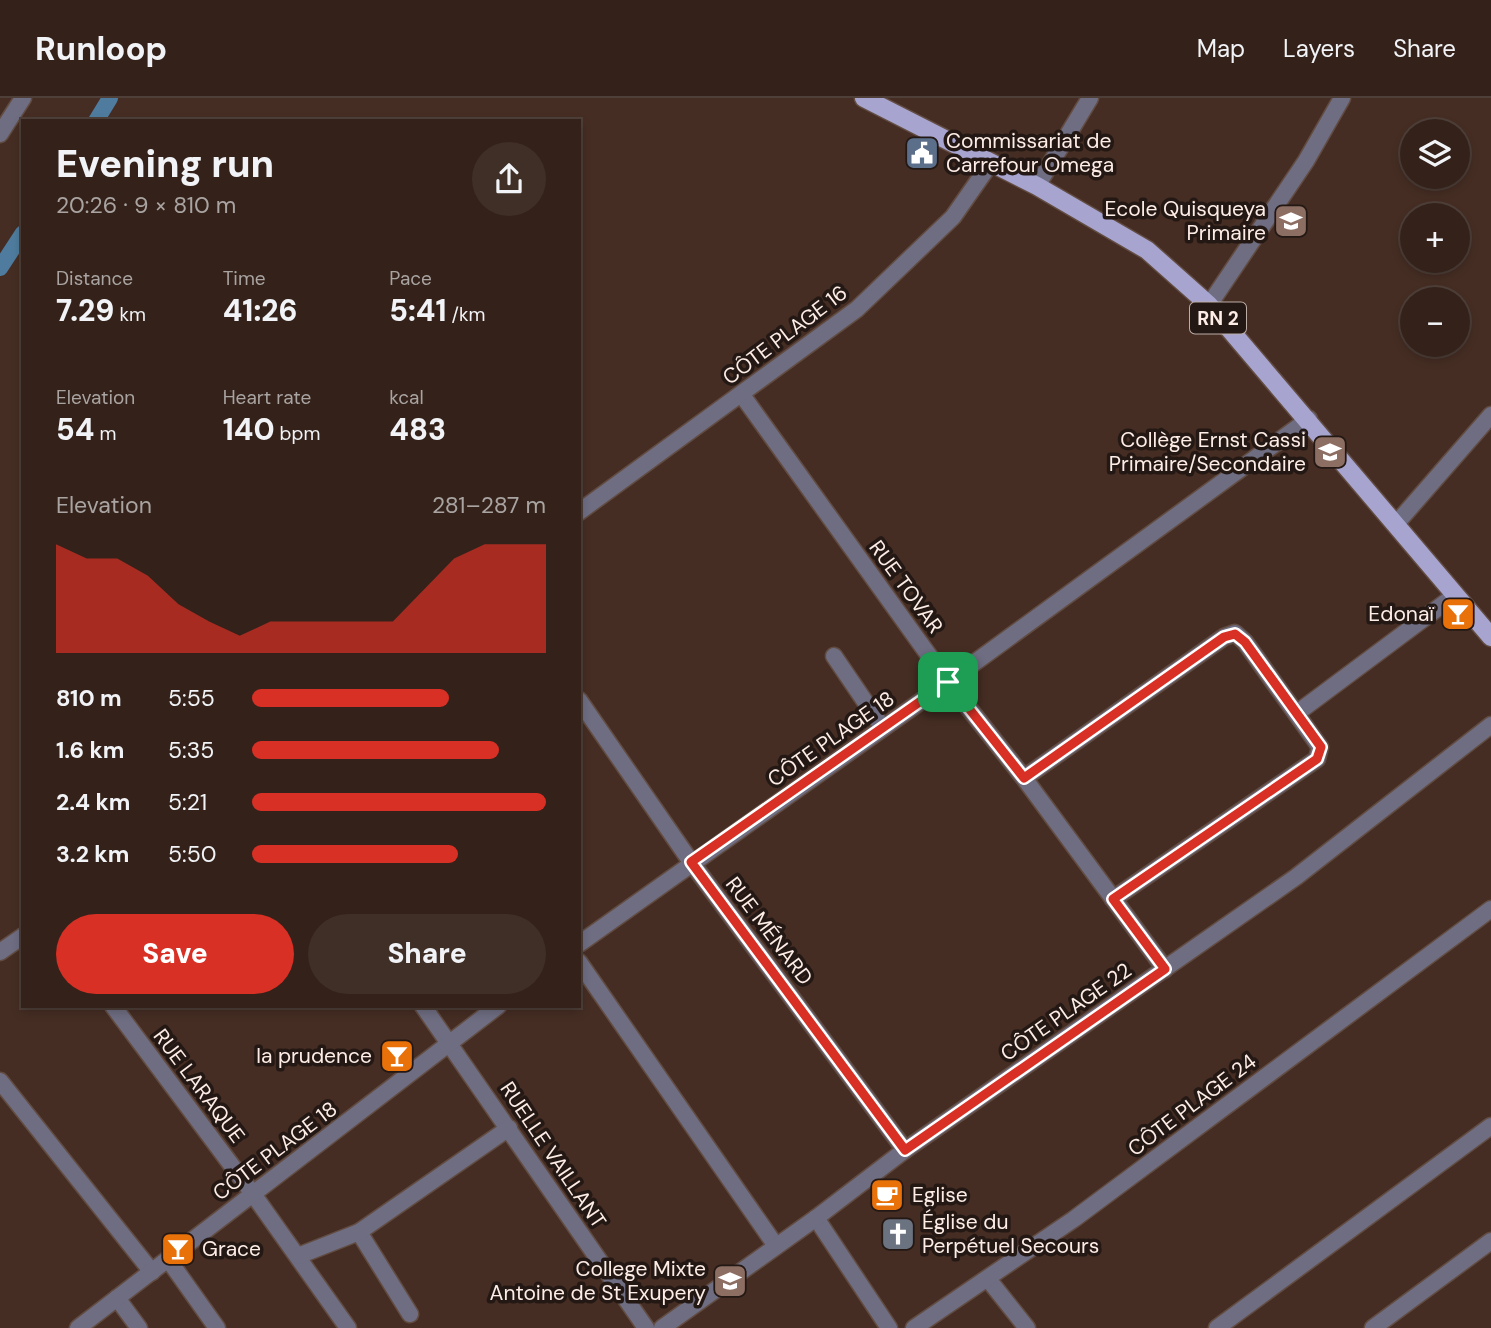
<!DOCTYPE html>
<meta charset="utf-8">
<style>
body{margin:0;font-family:"DM Sans",sans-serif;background:#3f2f27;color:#f1f3f6;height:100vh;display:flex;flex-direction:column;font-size:26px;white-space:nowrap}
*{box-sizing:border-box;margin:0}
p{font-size:23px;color:#a9a4a2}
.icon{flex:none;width:38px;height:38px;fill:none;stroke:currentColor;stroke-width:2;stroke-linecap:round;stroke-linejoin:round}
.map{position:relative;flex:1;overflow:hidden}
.details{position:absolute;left:21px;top:21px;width:560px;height:889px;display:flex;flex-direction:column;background:#34221a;border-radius:0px;box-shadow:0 4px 10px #0003,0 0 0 2px #4e3f39}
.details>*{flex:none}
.tools{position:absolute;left:1400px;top:21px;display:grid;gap:14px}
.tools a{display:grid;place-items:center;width:70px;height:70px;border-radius:50%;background:#34221a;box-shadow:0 4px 10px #0003,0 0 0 2px #4e3f39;font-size:35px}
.pin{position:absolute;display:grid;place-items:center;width:60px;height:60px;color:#fff;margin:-30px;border-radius:14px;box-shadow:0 4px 10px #0006}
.round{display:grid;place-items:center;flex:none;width:74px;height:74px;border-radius:37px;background:#3f2f27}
.overview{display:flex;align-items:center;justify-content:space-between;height:119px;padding:0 35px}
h1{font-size:38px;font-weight:800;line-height:52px}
.figures{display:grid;grid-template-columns:repeat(3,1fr);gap:10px;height:119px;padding:7px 35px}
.figures div{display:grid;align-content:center}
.figures b{font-size:30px;font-weight:800}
.figures small{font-size:19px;font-weight:400}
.figures p{font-size:19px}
.chart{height:196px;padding:14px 35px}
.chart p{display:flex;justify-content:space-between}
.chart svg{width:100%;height:126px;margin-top:7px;fill:#d93025;opacity:.7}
.primary-button{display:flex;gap:14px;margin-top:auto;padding:14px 35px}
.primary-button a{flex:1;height:80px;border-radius:42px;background:#d93025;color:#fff;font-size:28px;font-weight:800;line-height:80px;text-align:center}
.primary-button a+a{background:#3f2f27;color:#f1f3f6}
ul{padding:0 35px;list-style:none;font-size:23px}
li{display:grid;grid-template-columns:112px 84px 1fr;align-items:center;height:52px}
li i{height:18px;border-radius:9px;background:#d93025}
header{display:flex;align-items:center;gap:42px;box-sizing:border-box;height:98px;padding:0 35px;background:#34221a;border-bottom:2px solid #4e3f39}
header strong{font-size:33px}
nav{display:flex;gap:38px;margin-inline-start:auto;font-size:24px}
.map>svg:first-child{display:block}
</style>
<header>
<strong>Runloop</strong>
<nav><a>Map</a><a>Layers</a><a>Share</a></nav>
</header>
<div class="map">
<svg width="1491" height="1230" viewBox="0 0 1491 1230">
<rect width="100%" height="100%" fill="#452d23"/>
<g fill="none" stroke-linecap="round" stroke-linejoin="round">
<g stroke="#4f7c9e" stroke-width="16">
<polyline points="96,23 110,0"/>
<polyline points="0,170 23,135"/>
</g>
<g stroke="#624c42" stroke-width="19">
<g id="minor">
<polyline points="0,36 23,0"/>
<polyline points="1037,88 1090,0"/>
<polyline points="1209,207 1306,63 1342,0"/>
<polyline points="742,297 948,584 1024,680 1165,871"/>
<polyline points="579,414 857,211 953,119 990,66"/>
<polyline points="1396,426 1491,317"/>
<polyline points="834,558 883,630"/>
<polyline points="579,602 691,764 905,1052"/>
<polyline points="1297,615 1454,498"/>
<polyline points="1024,680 1224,539 1235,535 1245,544 1320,649 1317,661 1113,801"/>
<polyline points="579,846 948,584 1309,321"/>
<polyline points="0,854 23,838"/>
<polyline points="579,864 776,1148"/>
<polyline points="113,908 253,1096 348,1230"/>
<polyline points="423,908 646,1230"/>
<polyline points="0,983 152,1174"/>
<polyline points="816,1120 889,1230"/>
<polyline points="359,1134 410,1216"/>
<polyline points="298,1158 359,1134 509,1030"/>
<polyline points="168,1161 217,1230"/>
<polyline points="988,1181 1027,1230"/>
<polyline points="117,1200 139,1230"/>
<polyline points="78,1230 498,908"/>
<polyline points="662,1230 816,1120 905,1052 1296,779 1491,627"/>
<polyline points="914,1230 1074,1121 1491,811"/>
<polyline points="1217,1230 1491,1028"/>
<polyline points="1373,1230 1491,1143"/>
</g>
</g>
<g stroke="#624c42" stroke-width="21">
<polyline id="major" points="864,0 1037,88 1147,152 1209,207 1491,539"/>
</g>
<use href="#minor" stroke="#6e6d82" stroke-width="16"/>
<use href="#major" stroke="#a7a5d0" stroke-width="18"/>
</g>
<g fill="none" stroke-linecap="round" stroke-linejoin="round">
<g stroke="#fff" stroke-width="14">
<polygon id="route" points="1235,536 1245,544 1321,649 1317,661 1113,801 1165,871 905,1052 691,764 948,584 1024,680 1224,539"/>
</g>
<use href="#route" stroke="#d93025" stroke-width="9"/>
</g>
<defs>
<g id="civic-square" transform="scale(1.75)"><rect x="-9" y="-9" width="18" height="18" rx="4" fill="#5c6f8a" stroke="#231814"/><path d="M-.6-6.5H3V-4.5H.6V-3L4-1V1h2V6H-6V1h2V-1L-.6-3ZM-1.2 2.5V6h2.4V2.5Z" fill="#fff"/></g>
<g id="school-square" transform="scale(1.75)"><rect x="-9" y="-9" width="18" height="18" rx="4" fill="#8d6e63" stroke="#231814"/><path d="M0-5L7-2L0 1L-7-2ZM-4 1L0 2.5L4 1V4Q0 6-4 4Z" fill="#fff"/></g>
<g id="bar-square" transform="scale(1.75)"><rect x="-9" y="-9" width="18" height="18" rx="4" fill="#e8710a" stroke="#231814"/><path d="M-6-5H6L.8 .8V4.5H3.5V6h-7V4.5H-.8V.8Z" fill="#fff"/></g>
<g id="cafe-square" transform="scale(1.75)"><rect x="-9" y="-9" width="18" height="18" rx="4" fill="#e8710a" stroke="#231814"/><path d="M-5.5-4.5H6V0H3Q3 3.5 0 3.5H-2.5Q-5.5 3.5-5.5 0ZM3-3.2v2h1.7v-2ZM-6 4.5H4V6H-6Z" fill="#fff"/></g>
<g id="church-square" transform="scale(1.75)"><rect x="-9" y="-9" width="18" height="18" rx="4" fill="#6b7280" stroke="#231814"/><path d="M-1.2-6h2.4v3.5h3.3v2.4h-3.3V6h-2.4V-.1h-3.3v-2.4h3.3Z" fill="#fff"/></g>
</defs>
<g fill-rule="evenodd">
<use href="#civic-square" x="922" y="55"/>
<use href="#school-square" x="1291" y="123"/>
<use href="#school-square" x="1330" y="354"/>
<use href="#bar-square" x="1458" y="516"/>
<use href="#bar-square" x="397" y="958"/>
<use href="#cafe-square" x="887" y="1097"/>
<use href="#church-square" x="898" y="1136"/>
<use href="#bar-square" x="178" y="1151"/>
<use href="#school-square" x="730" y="1183"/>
</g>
<g text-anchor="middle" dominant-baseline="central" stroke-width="7" stroke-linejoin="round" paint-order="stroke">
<rect fill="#231814" stroke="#bcada7" stroke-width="2" x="1190" y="204.5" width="56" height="31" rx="5"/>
<g font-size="19" font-weight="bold" fill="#fdede6">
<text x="1218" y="220">RN 2</text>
</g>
<g font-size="21" fill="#fdede6" stroke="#231814" text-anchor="end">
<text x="946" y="43" text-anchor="start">Commissariat de<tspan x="946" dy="24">Carrefour Omega</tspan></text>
<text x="1266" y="111">Ecole Quisqueya<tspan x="1266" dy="24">Primaire</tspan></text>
<text x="1306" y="342">Collège Ernst Cassi<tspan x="1306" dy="24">Primaire/Secondaire</tspan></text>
<text x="1434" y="516">Edonaï</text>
<text x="372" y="958">la prudence</text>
<text x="912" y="1097" text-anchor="start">Eglise</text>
<text x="922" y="1124" text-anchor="start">Église du<tspan x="922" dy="24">Perpétuel Secours</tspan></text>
<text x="202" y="1151" text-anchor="start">Grace</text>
<text x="706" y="1171">College Mixte<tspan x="706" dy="24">Antoine de St Exupery</tspan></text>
</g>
<g font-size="21" fill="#fdede6" stroke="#231814">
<text transform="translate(785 237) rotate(-37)">CÔTE PLAGE 16</text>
<text transform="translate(906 489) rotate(54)">RUE TOVAR</text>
<text transform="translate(831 641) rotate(-35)">CÔTE PLAGE 18</text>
<text transform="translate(769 833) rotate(53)">RUE MÉNARD</text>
<text transform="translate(1066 914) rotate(-35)">CÔTE PLAGE 22</text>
<text transform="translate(199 988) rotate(53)">RUE LARAQUE</text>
<text transform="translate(1192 1007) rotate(-37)">CÔTE PLAGE 24</text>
<text transform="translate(275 1053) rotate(-37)">CÔTE PLAGE 18</text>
<text transform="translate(553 1057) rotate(56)">RUELLE VAILLANT</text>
</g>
</g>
</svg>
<div class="tools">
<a><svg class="icon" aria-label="layers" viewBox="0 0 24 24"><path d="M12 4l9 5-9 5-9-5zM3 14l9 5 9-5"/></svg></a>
<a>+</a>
<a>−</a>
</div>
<div class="pin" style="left:948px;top:584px;background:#1e9e55"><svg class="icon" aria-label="arrive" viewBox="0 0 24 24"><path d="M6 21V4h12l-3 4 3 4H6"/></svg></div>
<section class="details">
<div class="overview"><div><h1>Evening run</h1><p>20:26 · 9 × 810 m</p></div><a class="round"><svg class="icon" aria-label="share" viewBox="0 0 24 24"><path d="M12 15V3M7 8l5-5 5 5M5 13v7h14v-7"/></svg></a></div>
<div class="figures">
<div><p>Distance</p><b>7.29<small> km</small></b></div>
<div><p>Time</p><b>41:26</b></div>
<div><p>Pace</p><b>5:41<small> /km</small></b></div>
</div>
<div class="figures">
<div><p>Elevation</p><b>54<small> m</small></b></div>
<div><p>Heart rate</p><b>140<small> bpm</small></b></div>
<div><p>kcal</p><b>483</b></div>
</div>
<div class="chart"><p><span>Elevation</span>281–287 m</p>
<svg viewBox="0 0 160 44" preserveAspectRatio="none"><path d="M0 44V6L10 11L20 11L30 17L40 27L50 33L60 38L70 33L80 33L90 33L100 33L110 33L120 22L130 11L140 6L150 6L160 6V44z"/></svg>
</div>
<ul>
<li><b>810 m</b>5:55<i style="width:67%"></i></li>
<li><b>1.6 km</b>5:35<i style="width:84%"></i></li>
<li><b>2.4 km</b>5:21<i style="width:100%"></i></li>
<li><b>3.2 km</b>5:50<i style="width:70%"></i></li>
</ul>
<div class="primary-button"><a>Save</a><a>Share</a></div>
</section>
</div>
